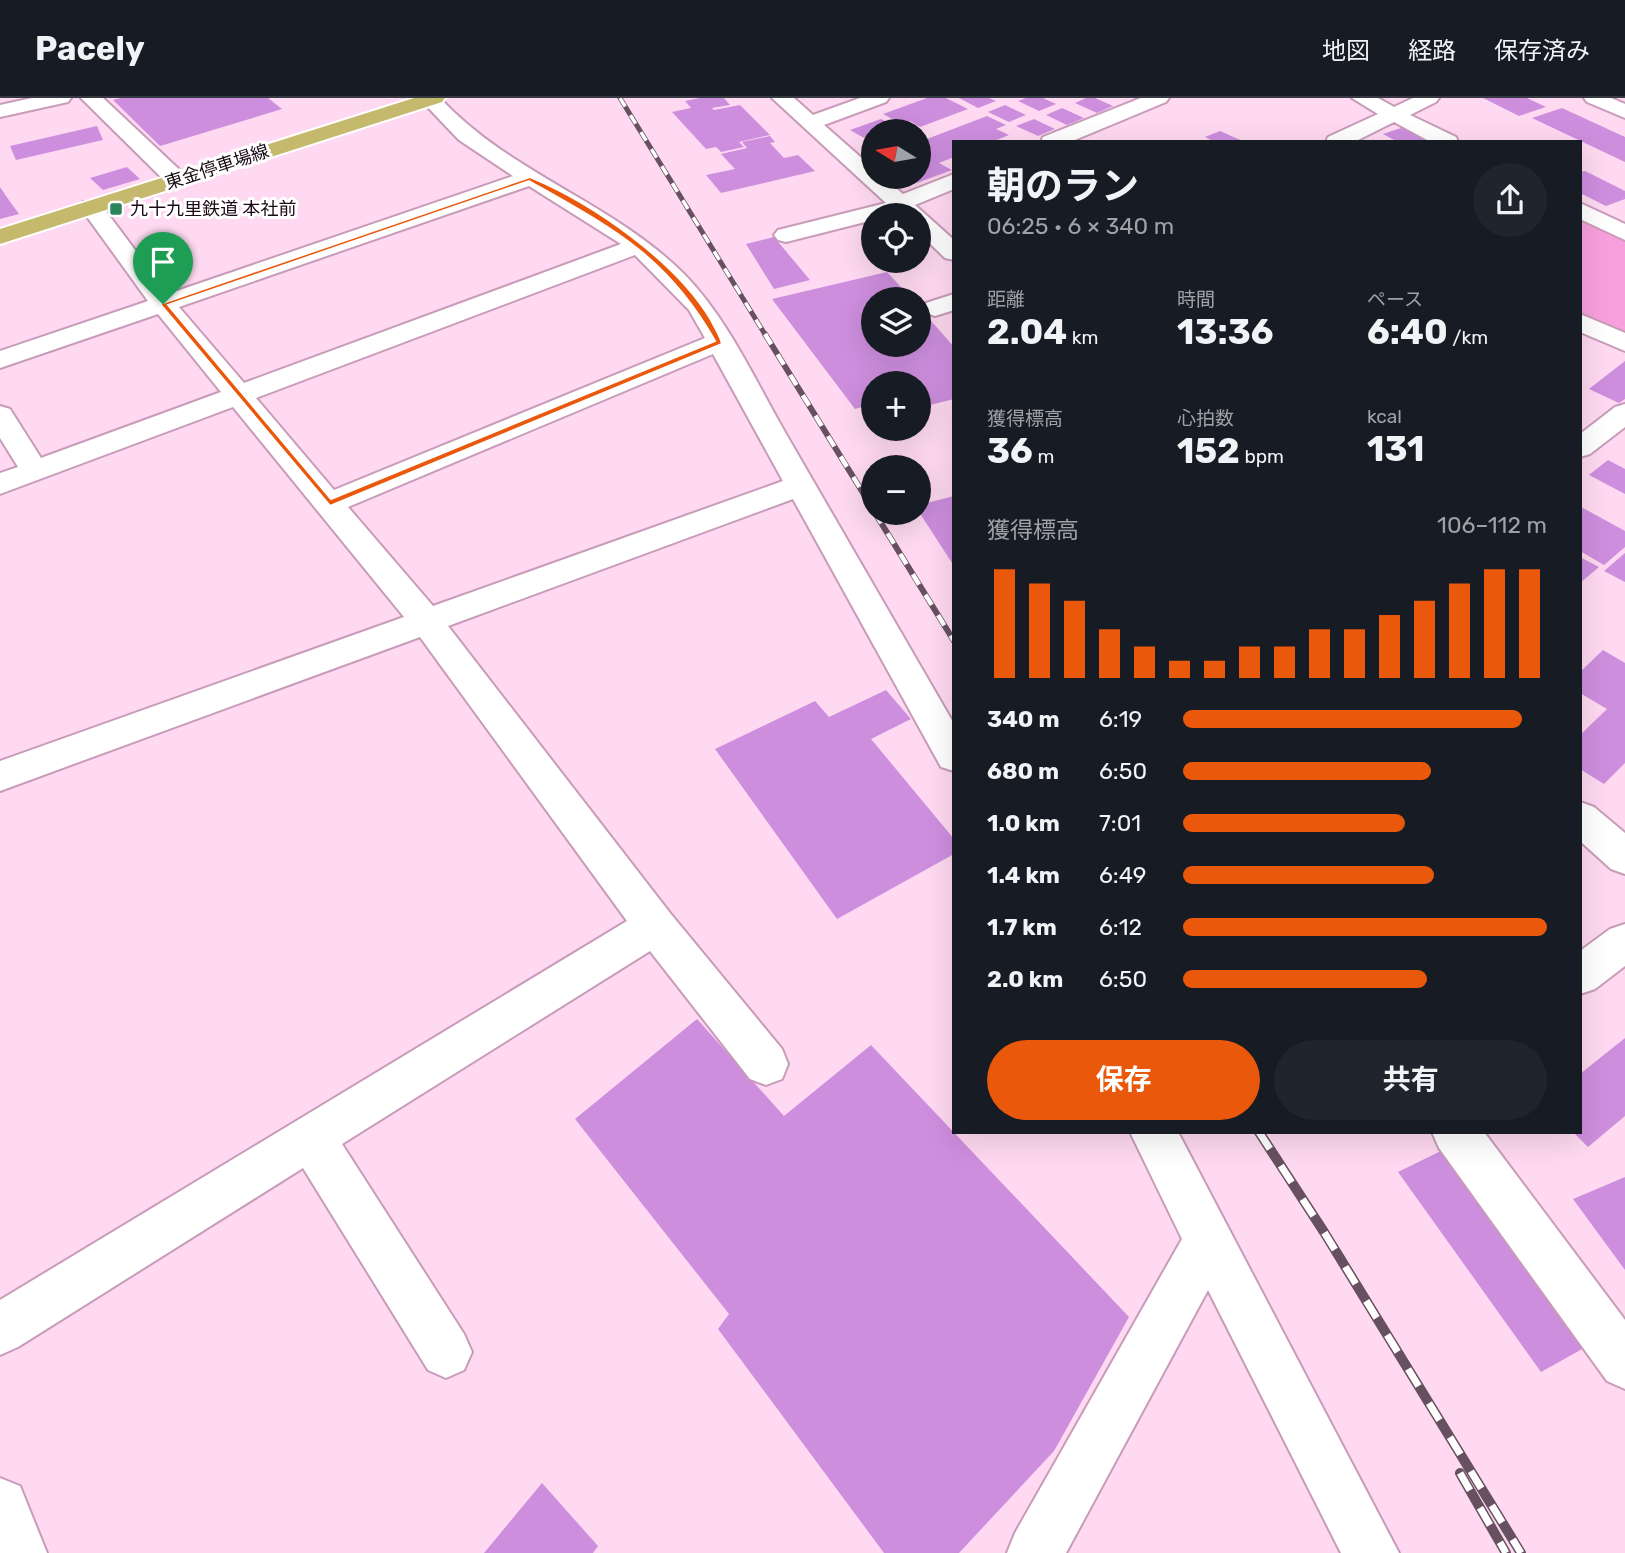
<!DOCTYPE html>
<html lang="ja">
<meta charset="utf-8">
<style>
body{margin:0;font-family:Rubik,"Noto Sans JP",sans-serif;background:#20242c;color:#f1f3f6;height:100vh;display:flex;flex-direction:column;font-size:26px;white-space:nowrap}
*{box-sizing:border-box;margin:0}
p{font-size:23px;color:#9ea1a6}
.icon{flex:none;width:38px;height:38px;fill:none;stroke:currentColor;stroke-width:2;stroke-linecap:round;stroke-linejoin:round}
.map{position:relative;flex:1;overflow:hidden}
.side{position:absolute;left:952px;top:42px;width:630px;height:994px;display:flex;flex-direction:column;background:#171b24;border-radius:0px;box-shadow:0 7px 28px #0002}
.side>*{flex:none}
.needle{width:46px;rotate:281deg}
.controls{position:absolute;left:861px;top:21px;display:grid;gap:14px}
.controls a{display:grid;place-items:center;width:70px;height:70px;border-radius:50%;background:#171b24;box-shadow:0 7px 28px #0002;font-size:35px}
.pin{position:absolute;display:grid;place-items:center;width:60px;height:60px;color:#fff;margin:-72px -30px;border-radius:50% 50% 50% 0;rotate:-45deg;box-shadow:0 0 7px #0007}
.pin .icon{rotate:45deg}
.round{display:grid;place-items:center;flex:none;width:74px;height:74px;border-radius:37px;background:#20242c}
.overview{display:flex;align-items:center;justify-content:space-between;height:119px;padding:0 35px}
h1{font-size:38px;font-weight:700;line-height:52px}
.figures{display:grid;grid-template-columns:repeat(3,1fr);gap:10px;height:119px;padding:7px 35px}
.figures div{display:grid;align-content:center}
.figures b{font-size:35px;font-weight:700}
.figures small{font-size:19px;font-weight:400}
.figures p{font-size:19px}
.chart{height:196px;padding:14px 35px}
.chart p{display:flex;justify-content:space-between}
.chart svg{width:100%;height:126px;margin-top:7px;stroke:#ea580c;stroke-width:6}
.primary-button{display:flex;gap:14px;margin-top:auto;padding:14px 35px}
.primary-button a{flex:1;height:80px;border-radius:42px;background:#ea580c;color:#fff;font-size:28px;font-weight:700;line-height:80px;text-align:center}
.primary-button a+a{background:#20242c;color:#f1f3f6}
ul{padding:0 35px;list-style:none;font-size:23px}
li{display:grid;grid-template-columns:112px 84px 1fr;align-items:center;height:52px}
li i{height:18px;border-radius:9px;background:#ea580c}
header{display:flex;align-items:center;gap:42px;box-sizing:border-box;height:98px;padding:0 35px;background:#171b24;border-bottom:2px solid #363941}
header strong{font-size:33px}
nav{display:flex;gap:38px;margin-inline-start:auto;font-size:24px}
.map>svg:first-child{display:block}
</style>
<header>
<strong>Pacely</strong>
<nav><a>地図</a><a>経路</a><a>保存済み</a></nav>
</header>
<div class="map">
<svg width="1625" height="1455" viewBox="0 0 1625 1455">
<rect width="100%" height="100%" fill="#fed9f1"/>
<polygon fill="#f8a0dd" points="1580,120 1625,143 1625,239 1580,218"/>
<g fill="#cd8ede">
<polygon points="120,0 268,0 282,11 160,48 113,2"/>
<polygon points="700,0 724,0 730,7 712,10 714,12 740,7 770,37 739,44 744,49 721,54 716,49 706,51 672,14 691,10 685,3"/>
<polygon points="927,0 946,0 968,11 920,29 910,23 902,26 883,16"/>
<polygon points="959,0 989,0 996,3 978,10"/>
<polygon points="1026,0 1043,0 1056,6 1039,13 1018,3"/>
<polygon points="1086,0 1095,0 1113,8 1097,15 1075,5"/>
<polygon points="1483,0 1527,0 1546,9 1519,18"/>
<polygon points="1005,7 1026,17 1009,24 988,14"/>
<polygon points="1062,10 1084,20 1067,27 1046,17"/>
<polygon points="1562,10 1625,39 1625,64 1532,20"/>
<polygon points="987,18 1006,27 996,31 1009,37 992,44 954,44 954,59 939,65 952,72 917,85 910,79 919,79 919,44"/>
<polygon points="881,21 905,33 873,33 873,45 850,32"/>
<polygon points="1034,21 1055,31 1038,38 1016,28"/>
<polygon points="97,28 103,42 16,62 10,48"/>
<polygon points="1407,28 1436,44 1398,44 1383,36"/>
<polygon points="1220,33 1245,44 1215,44 1205,39"/>
<polygon points="770,38 775,44 770,45 784,60 798,57 815,73 721,95 706,77 735,71 721,56 747,50 742,44"/>
<polygon points="127,69 140,81 103,92 90,80"/>
<polygon points="1585,73 1625,93 1625,101 1606,108 1580,95 1580,74"/>
<polygon points="0,89 6,98 19,116 0,121"/>
<polygon points="774,139 810,182 774,191 746,146"/>
<polygon points="887,174 912,201 873,201 873,247 919,247 919,209 954,249 954,301 926,308 919,300 919,285 873,285 873,306 855,311 772,201"/>
<polygon points="1625,263 1625,301 1619,305 1589,291"/>
<polygon points="1608,362 1625,371 1625,396 1589,377"/>
<polygon points="954,398 954,468 919,414 919,407"/>
<polygon points="1583,410 1625,433 1625,449 1604,467 1580,453 1580,412"/>
<polygon points="1625,455 1625,484 1604,473"/>
<polygon points="1580,459 1599,469 1580,485"/>
<polygon points="1603,552 1625,565 1625,665 1604,686 1580,671 1580,637 1607,611 1580,595 1580,574"/>
<polygon points="886,592 911,621 871,641 954,741 954,756 837,821 715,651 815,603 829,619"/>
<polygon points="697,921 784,1018 871,947 1129,1219 1054,1353 959,1455 884,1455 718,1231 729,1216 575,1021"/>
<polygon points="1625,940 1625,1018 1588,1049 1573,1034 1580,1034 1580,976"/>
<polygon points="1447,1050 1593,1245 1541,1274 1398,1074"/>
<polygon points="1625,1079 1625,1172 1573,1101"/>
<polygon points="542,1385 598,1448 593,1455 484,1455"/>
</g>
<g fill="none" stroke-linecap="round" stroke-linejoin="round">
<g stroke="#c89cb9" stroke-width="4">
<g id="minor">
<polygon points="32,0 71,0 68,4 0,19 0,7"/>
<polygon points="81,0 103,0 185,77 188,82 185,87 169,87"/>
<path d="M419,0h21c69,75 172,104 244,176 44,45 71,106 102,160 56,97 112,193 168,290v47l-13,-4 -148,-268 -345,127 222,287 112,136 6,15 -6,15 -16,6 -16,-6 -100,-128 -308,193 122,190 8,18 -8,18 -18,8 -18,-8 -125,-202 -285,179 -18,8v-55l627,-379 -207,-284 -420,154v-30l404,-144 -171,-210 -233,87v-21l18,-6 -18,-29v-32l10,3 31,49 180,-66 -63,-78 -158,54v-17l148,-50 -68,-94 3,-5h16l69,92 345,-118 -54,-36zM529,88l92,58 -377,139 -65,-76zM635,157l54,55 16,28 -371,152 -78,-92zM713,256l70,127 -350,125 -85,-99z"/>
<polygon points="772,0 794,0 813,17 860,0 889,0 886,4 824,27 873,70 873,79 883,79 903,96 954,76 954,91 915,107 954,142 954,162 945,160 919,135 919,117 873,117 873,122 786,144 778,142 774,137 778,132 886,105"/>
<polygon points="1141,0 1169,0 1166,4 1070,44 1041,44 1043,39"/>
<polygon points="1352,0 1378,0 1394,9 1413,0 1439,0 1436,4 1410,17 1456,39 1458,44 1431,44 1394,24 1354,44 1326,44 1328,39 1378,16"/>
<polygon points="1584,0 1611,0 1625,6 1625,20 1587,4"/>
<polygon points="1580,105 1625,126 1625,142 1580,121"/>
<polygon points="954,196 954,212 935,218 926,215 922,210 926,205"/>
<polygon points="1580,216 1625,235 1625,253 1580,234"/>
<polygon points="1625,306 1625,329 1590,356 1580,359 1580,336 1615,309"/>
<polygon points="1580,704 1594,709 1625,735 1625,776 1611,771 1580,743"/>
<polygon points="1625,826 1625,868 1595,891 1580,896 1580,853 1610,831"/>
<polygon points="1130,1034 1178,1034 1399,1455 1341,1455 1208,1192 1066,1455 1007,1455 1015,1435 1182,1141"/>
<polygon points="1432,1034 1484,1034 1625,1222 1625,1291 1607,1283 1439,1050"/>
<polygon points="0,1380 20,1388 47,1455 0,1455"/>
</g>
</g>
<g stroke="#fff" stroke-width="4">
<polygon id="major" points="414,0 445,0 442,4 0,146 0,131"/>
</g>
<use href="#minor" fill="#fff" fill-rule="evenodd"/>
<use href="#major" fill="#c5b96d" fill-rule="evenodd"/>
<g stroke="#675160" stroke-width="5">
<polyline id="rail-far2" points="620,0 766,238"/>
</g>
<g stroke="#675160" stroke-width="6">
<g id="rail-far1">
<polyline points="765,236 873,411"/>
<polyline points="875,415 954,543"/>
</g>
</g>
<g stroke="#675160" stroke-width="10">
<g id="rail">
<polyline points="1259,1034 1324,1134 1521,1455"/>
<polyline points="1460,1375 1506,1455"/>
</g>
</g>
<use href="#rail-far2" stroke="#fff" stroke-width="3.5" stroke-dasharray="10" stroke-linecap="butt"/>
<use href="#rail-far1" stroke="#fff" stroke-width="4.5" stroke-dasharray="12" stroke-linecap="butt"/>
<use href="#rail" stroke="#fff" stroke-width="7" stroke-dasharray="20" stroke-linecap="butt"/>
</g>
<path fill="#ea580c" stroke="#fff" stroke-width="2" fill-rule="evenodd" d="M530,79c63,26 146,84 181,143 4,8 10,17 11,24l-392,162 -170,-202zM529,83c83,47 138,75 186,160l-384,158 -163,-194z"/>
<rect fill="#2b855a" stroke="#fff" stroke-width="2.5" x="109" y="104" width="14" height="14" rx="3.5"/>
<g text-anchor="middle" dominant-baseline="central" stroke-width="6" stroke-linejoin="round" paint-order="stroke">
<g font-size="18" fill="#190a14" stroke="#fff">
<text transform="translate(217 69) rotate(-18)">東金停車場線</text>
</g>
<g font-size="18" fill="#190a14" stroke="#fff" text-anchor="start">
<text x="130" y="111">九十九里鉄道 本社前</text>
</g>
</g>
</svg>
<div class="controls">
<a><svg class="needle" viewBox="-14 -14 28 28"><path d="M0-13l5 13h-10z" fill="#e53935"/><path d="M0 13l5-13h-10z" fill="#9ea1a6"/></svg></a>
<a><svg class="icon" aria-label="locate" viewBox="0 0 24 24"><circle cx="12" cy="12" r="6"/><path d="M12 2v4M12 18v4M2 12h4M18 12h4"/></svg></a>
<a><svg class="icon" aria-label="layers" viewBox="0 0 24 24"><path d="M12 4l9 5-9 5-9-5zM3 14l9 5 9-5"/></svg></a>
<a>+</a>
<a>−</a>
</div>
<div class="pin" style="left:163px;top:206px;background:#1e9e55"><svg class="icon" aria-label="arrive" viewBox="0 0 24 24"><path d="M6 21V4h12l-3 4 3 4H6"/></svg></div>
<section class="side">
<div class="overview"><div><h1>朝のラン</h1><p>06:25 · 6 × 340 m</p></div><a class="round"><svg class="icon" aria-label="share" viewBox="0 0 24 24"><path d="M12 15V3M7 8l5-5 5 5M5 13v7h14v-7"/></svg></a></div>
<div class="figures">
<div><p>距離</p><b>2.04<small> km</small></b></div>
<div><p>時間</p><b>13:36</b></div>
<div><p>ペース</p><b>6:40<small> /km</small></b></div>
</div>
<div class="figures">
<div><p>獲得標高</p><b>36<small> m</small></b></div>
<div><p>心拍数</p><b>152<small> bpm</small></b></div>
<div><p>kcal</p><b>131</b></div>
</div>
<div class="chart"><p><span>獲得標高</span>106–112 m</p>
<svg viewBox="0 0 160 44" preserveAspectRatio="none"><path d="M5 44V6M15 44V11M25 44V17M35 44V27M45 44V33M55 44V38M65 44V38M75 44V33M85 44V33M95 44V27M105 44V27M115 44V22M125 44V17M135 44V11M145 44V6M155 44V6"/></svg>
</div>
<ul>
<li><b>340 m</b>6:19<i style="width:93%"></i></li>
<li><b>680 m</b>6:50<i style="width:68%"></i></li>
<li><b>1.0 km</b>7:01<i style="width:61%"></i></li>
<li><b>1.4 km</b>6:49<i style="width:69%"></i></li>
<li><b>1.7 km</b>6:12<i style="width:100%"></i></li>
<li><b>2.0 km</b>6:50<i style="width:67%"></i></li>
</ul>
<div class="primary-button"><a>保存</a><a>共有</a></div>
</section>
</div>
